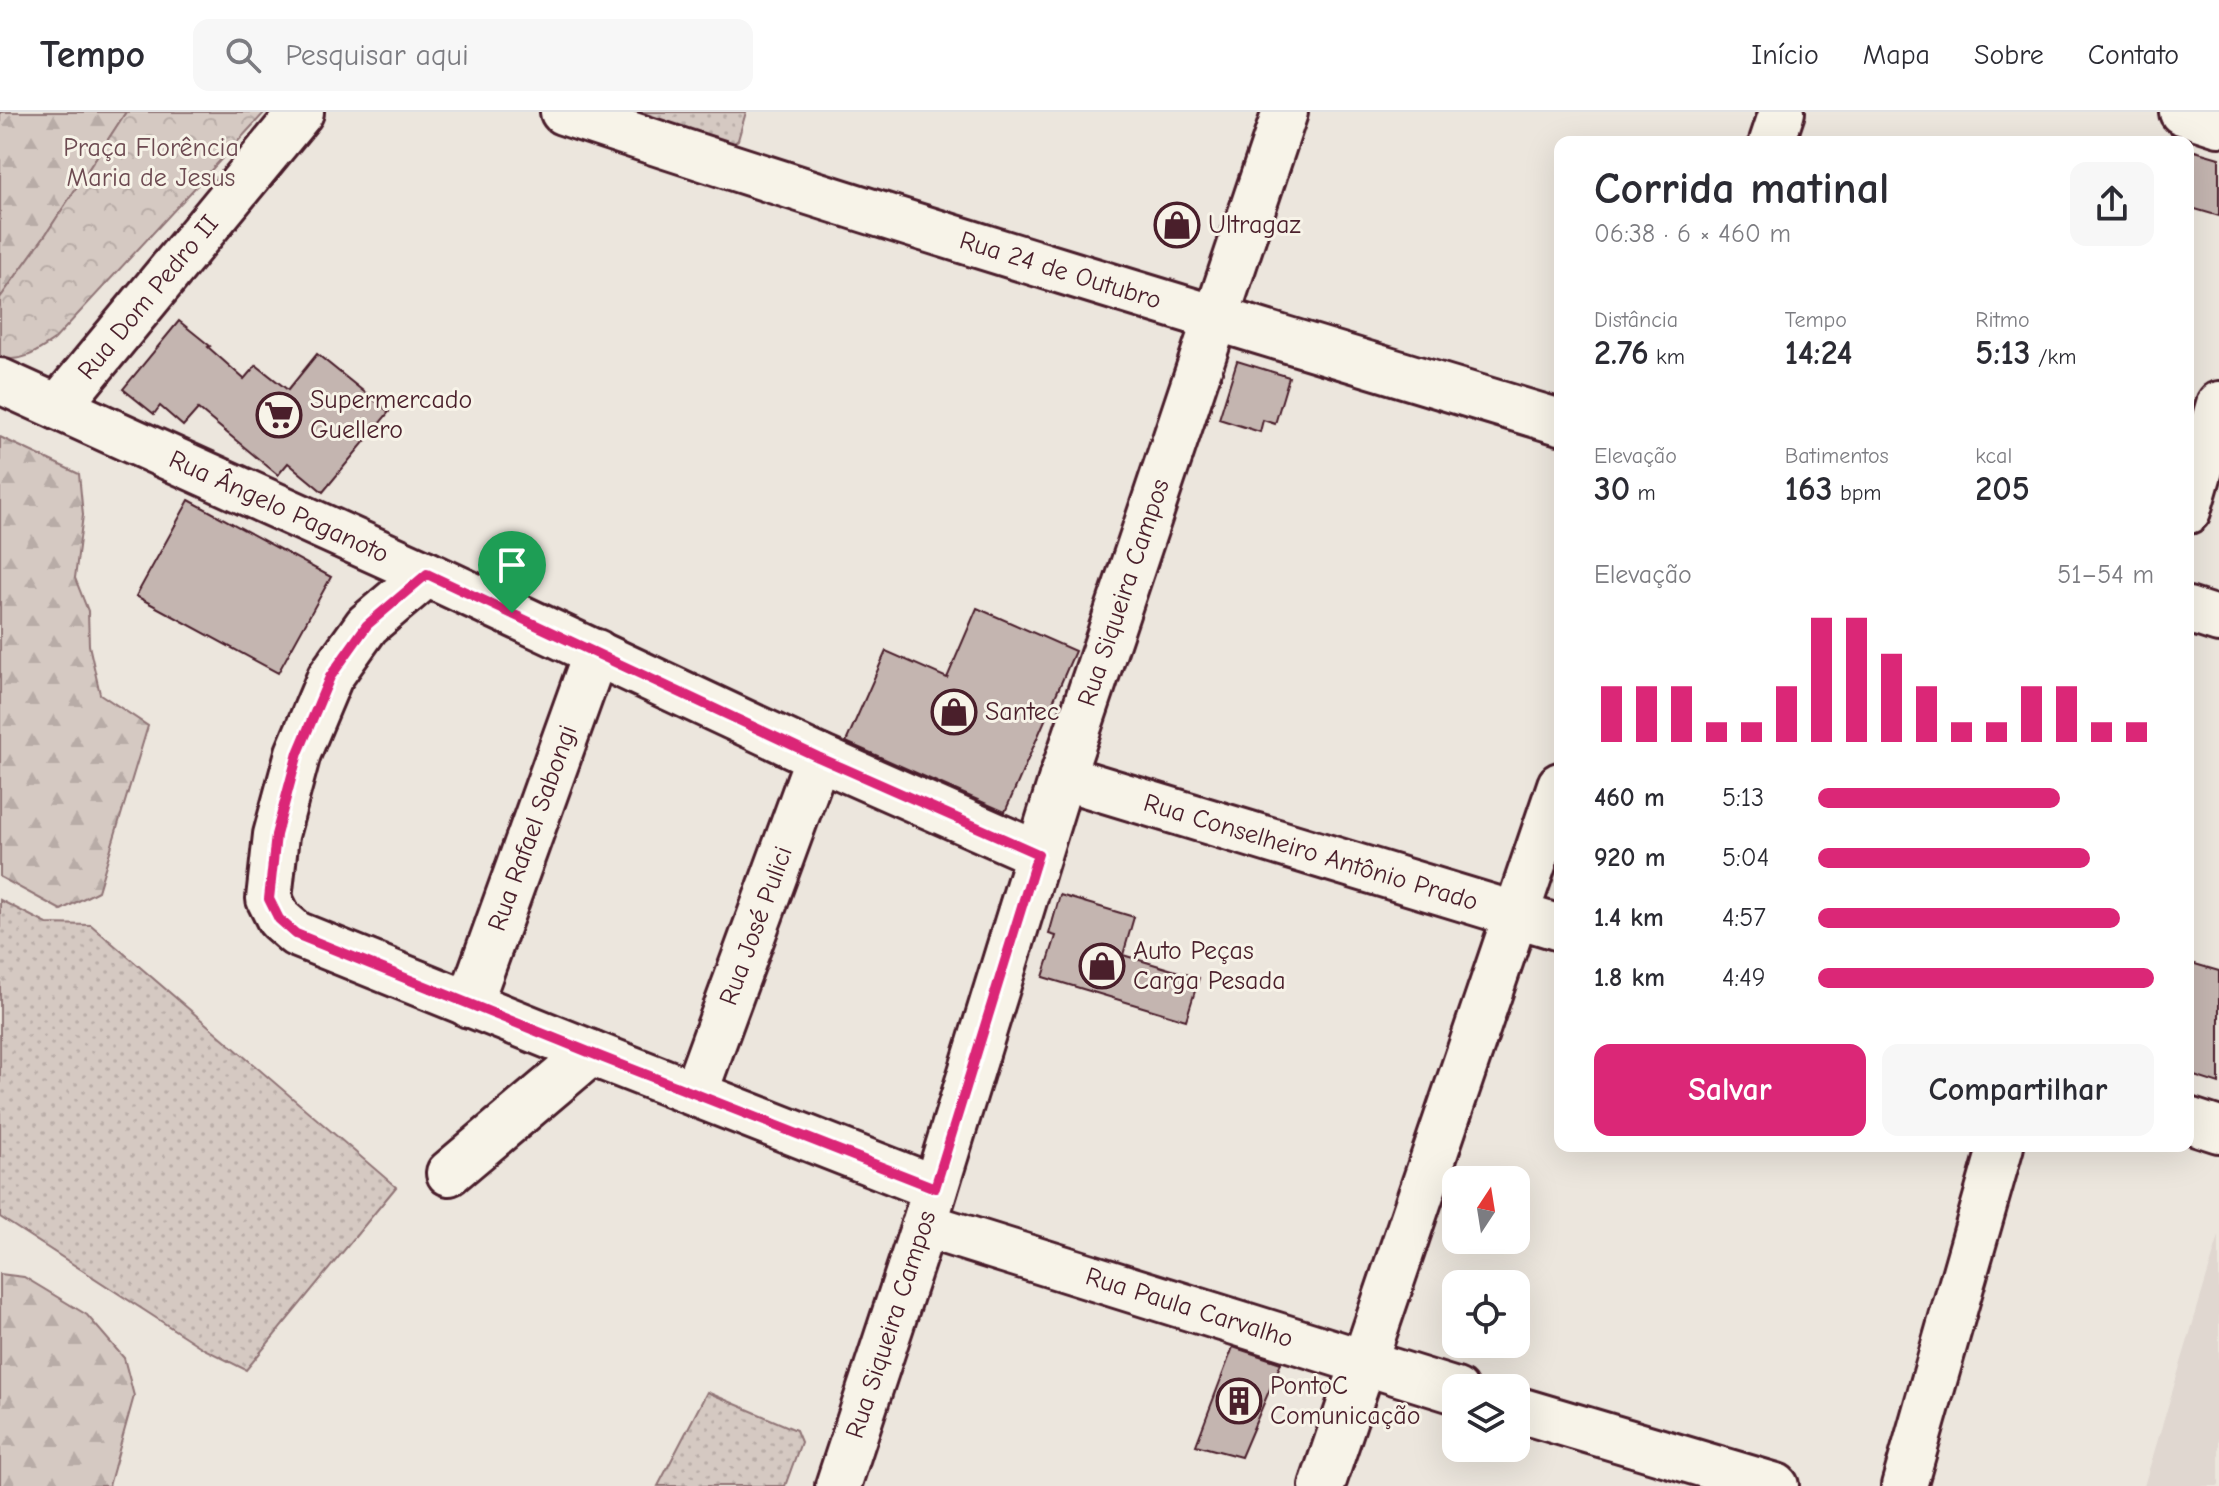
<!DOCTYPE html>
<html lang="pt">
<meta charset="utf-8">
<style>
body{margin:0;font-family:"Comic Neue",sans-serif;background:#f7f7f7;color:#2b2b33;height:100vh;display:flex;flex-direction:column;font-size:30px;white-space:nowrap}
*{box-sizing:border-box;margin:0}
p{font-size:26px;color:#7c7c81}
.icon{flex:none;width:44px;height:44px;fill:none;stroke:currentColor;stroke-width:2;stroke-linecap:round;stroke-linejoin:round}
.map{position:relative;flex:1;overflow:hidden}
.details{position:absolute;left:1554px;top:24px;width:640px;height:1016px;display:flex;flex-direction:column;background:#fff;border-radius:16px;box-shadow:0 8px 32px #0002}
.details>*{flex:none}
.needle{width:52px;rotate:12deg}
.tools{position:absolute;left:1442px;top:1054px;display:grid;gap:16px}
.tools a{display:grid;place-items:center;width:88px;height:88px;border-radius:16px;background:#fff;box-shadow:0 8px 32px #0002;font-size:40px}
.pin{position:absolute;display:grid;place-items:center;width:68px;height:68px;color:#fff;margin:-82px -34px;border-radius:50% 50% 50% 0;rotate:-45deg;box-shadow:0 0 8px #0007}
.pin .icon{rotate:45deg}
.round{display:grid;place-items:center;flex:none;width:84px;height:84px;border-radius:16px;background:#f7f7f7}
.head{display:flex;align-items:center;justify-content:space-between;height:136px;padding:0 40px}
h1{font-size:44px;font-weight:800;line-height:60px}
.stats{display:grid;grid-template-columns:repeat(3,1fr);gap:12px;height:136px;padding:8px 40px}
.stats div{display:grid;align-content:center}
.stats b{font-size:34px;font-weight:800}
.stats small{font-size:22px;font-weight:400}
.stats p{font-size:22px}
.chart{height:224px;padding:16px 40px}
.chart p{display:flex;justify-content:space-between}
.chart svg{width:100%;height:144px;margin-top:8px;stroke:#db2777;stroke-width:6}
.primary-button{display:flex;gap:16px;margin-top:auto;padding:16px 40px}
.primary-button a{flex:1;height:92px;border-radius:16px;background:#db2777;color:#fff;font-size:32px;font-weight:800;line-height:92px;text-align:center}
.primary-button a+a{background:#f7f7f7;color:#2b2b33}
ul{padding:0 40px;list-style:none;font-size:26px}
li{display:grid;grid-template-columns:128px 96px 1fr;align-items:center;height:60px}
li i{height:20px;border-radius:10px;background:#db2777}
header{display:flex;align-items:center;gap:48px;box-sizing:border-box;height:112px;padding:0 40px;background:#fff;border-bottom:2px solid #e1e1e2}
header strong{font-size:38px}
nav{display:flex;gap:44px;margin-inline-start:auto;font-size:28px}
.search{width:560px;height:72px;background:#f7f7f7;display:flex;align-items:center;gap:20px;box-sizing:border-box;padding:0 28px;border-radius:16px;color:#7c7c81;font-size:30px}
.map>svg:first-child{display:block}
</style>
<header>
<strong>Tempo</strong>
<div class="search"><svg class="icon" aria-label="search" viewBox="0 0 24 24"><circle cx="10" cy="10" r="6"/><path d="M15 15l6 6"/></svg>Pesquisar aqui</div>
<nav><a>Início</a><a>Mapa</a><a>Sobre</a><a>Contato</a></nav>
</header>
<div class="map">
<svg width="2219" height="1374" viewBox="0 0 2219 1374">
<defs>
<pattern id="grass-dots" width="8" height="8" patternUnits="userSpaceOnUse" patternTransform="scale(2)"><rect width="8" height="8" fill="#d5c9c2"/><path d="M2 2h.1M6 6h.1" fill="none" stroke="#b8aca7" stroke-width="1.8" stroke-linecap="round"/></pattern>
<pattern id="forest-firs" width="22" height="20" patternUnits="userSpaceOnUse" patternTransform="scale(2)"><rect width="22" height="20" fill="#d5c9c2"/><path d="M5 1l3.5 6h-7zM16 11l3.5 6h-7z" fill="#b8aca7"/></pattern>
<pattern id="park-crowns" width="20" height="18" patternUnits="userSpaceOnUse" patternTransform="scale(2)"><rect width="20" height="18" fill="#d5c9c2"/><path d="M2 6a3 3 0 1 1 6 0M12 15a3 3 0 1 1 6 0" fill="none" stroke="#b8aca7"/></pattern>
</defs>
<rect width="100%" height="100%" fill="#ece6dd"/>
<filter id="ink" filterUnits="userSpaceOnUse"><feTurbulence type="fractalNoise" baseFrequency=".0125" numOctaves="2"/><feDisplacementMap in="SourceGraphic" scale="16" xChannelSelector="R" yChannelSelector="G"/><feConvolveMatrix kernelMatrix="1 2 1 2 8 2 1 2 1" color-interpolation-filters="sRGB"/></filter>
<g filter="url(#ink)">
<polygon fill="#e0d7d0" points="2219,1124 2219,1374 2144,1374"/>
<g fill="url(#grass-dots)" stroke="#907476" stroke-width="2">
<polygon points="631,0 746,0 738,28 732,33"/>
<polygon points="0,788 47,812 91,813 396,1075 246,1258 204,1237 0,1105"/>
<polygon points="707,1280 796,1318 801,1330 785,1374 658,1374"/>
</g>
<g fill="url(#forest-firs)" stroke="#907476" stroke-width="2">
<polygon points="0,0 126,0 46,122 0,186"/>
<polygon points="0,325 79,362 83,403 75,466 88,499 89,533 100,582 148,614 98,779 61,798 0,765"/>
<polygon points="0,1162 24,1165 87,1203 124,1246 134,1284 109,1374 0,1374"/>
</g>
<path fill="url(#park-crowns)" stroke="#907476" stroke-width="2" d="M126,0h139l-211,228c-16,11 -33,24 -54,17v-59l46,-64z"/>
<g fill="#c4b5b0" stroke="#4a1f2b" stroke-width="2">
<polygon points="2188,37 2219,46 2219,104 2188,95"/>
<polygon points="179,209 210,234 208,235 244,267 256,253 288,278 317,242 389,300 323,380 288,351 278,363 198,297 183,314 160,294 154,302 123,277"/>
<polygon points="1237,249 1289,265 1275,312 1263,308 1260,320 1219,307"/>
<polygon points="189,388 331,465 278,561 136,484"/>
<polygon points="977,496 1075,539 1005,700 846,630 886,539 947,566"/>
<polygon points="1060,783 1134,805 1123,843 1199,866 1186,908 1043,865 1056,824 1049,822"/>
<polygon points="2188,850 2219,859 2219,972 2188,962"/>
<polygon points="1233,1235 1281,1251 1241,1345 1196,1333"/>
</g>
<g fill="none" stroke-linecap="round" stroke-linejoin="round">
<g stroke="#4a1f2b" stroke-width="50">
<g id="minor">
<path id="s1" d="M563,0c331,110 664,210 997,310"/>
<polyline points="2182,0 2219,12"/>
<polyline points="1772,30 1782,0"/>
<path id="s2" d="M0,269l427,193 391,183 220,97"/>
<path id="s3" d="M58,295l243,-295"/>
<polyline points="2188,399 2219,292"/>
<polyline points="427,462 367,513 330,565 298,641 276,723 269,787 279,807 296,822 591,941 935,1076"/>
<polyline points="2188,498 2219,508"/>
<path id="s4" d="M1062,665l498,151"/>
<path id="s5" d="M469,893l127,-353"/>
<path id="s6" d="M695,981l123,-336"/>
<polyline points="2188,1008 2219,1018"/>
<polyline points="449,1061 591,941"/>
<path id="s7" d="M924,1113l532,166"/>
<polyline points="1516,1297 1776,1374"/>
<path id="s8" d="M838,1374l86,-261 138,-448 223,-665"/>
<polyline points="1322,1374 1560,673"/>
<polyline points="1904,1374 2001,1034"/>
</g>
</g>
<use href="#minor" stroke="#f7f3e8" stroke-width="44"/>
</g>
</g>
<g fill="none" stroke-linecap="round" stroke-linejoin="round" filter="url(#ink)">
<g stroke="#fff" stroke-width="16">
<polygon id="route" points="427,462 818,645 1038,742 935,1076 591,941 296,822 279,807 269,787 276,723 298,641 330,565 367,513"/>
</g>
<use href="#route" stroke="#db2777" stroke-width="10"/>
</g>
<defs>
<g id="shop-ring" transform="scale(2.3)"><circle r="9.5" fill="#f7f3e8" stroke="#4a1f2b" stroke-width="1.5"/><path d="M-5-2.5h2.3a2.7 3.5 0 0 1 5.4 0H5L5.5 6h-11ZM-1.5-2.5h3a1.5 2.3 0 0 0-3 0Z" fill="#4a1f2b"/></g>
<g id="supermarket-ring" transform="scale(2.3)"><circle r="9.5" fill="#f7f3e8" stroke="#4a1f2b" stroke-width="1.5"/><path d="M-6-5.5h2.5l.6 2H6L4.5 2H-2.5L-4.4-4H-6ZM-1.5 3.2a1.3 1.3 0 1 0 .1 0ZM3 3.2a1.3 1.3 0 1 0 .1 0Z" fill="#4a1f2b"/></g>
<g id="building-ring" transform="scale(2.3)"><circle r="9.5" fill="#f7f3e8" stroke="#4a1f2b" stroke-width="1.5"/><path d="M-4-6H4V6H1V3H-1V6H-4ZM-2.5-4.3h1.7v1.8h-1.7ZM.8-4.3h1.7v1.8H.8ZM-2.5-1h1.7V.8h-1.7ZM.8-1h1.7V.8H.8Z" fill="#4a1f2b"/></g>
</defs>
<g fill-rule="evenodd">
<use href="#shop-ring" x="1177" y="113"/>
<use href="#supermarket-ring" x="279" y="303"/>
<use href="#shop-ring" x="954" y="600"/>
<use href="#shop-ring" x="1102" y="854"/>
<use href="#building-ring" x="1239" y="1289"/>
</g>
<g text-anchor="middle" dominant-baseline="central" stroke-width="6" stroke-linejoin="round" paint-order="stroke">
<g font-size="26" fill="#6d4a51" stroke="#f7f3e8">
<text x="151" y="36">Praça Florência<tspan x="151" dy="30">Maria de Jesus</tspan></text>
</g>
<g font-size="26" fill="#4a1f2b" stroke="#f7f3e8" text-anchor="start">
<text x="1208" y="113">Ultragaz</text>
<text x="310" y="288">Supermercado<tspan x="310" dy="30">Guellero</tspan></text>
<text x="985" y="600">Santec</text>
<text x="1133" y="839">Auto Peças<tspan x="1133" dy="30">Carga Pesada</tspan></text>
<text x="1270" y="1274">PontoC<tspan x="1270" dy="30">Comunicação</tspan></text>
</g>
<g font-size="26" fill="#4a1f2b" stroke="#f7f3e8">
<text stroke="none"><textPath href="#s1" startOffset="522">Rua 24 de Outubro</textPath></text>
<text stroke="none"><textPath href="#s3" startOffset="142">Rua Dom Pedro II</textPath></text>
<text stroke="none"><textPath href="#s2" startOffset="306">Rua Ângelo Paganoto</textPath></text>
<text stroke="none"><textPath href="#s8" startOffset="938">Rua Siqueira Campos</textPath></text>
<text stroke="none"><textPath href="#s5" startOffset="188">Rua Rafael Sabongi</textPath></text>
<text stroke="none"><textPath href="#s4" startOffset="260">Rua Conselheiro Antônio Prado</textPath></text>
<text stroke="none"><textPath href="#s6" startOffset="178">Rua José Pulici</textPath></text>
<text stroke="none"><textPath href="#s7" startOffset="278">Rua Paula Carvalho</textPath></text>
<text stroke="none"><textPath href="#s8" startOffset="170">Rua Siqueira Campos</textPath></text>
</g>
</g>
</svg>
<div class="tools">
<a><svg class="needle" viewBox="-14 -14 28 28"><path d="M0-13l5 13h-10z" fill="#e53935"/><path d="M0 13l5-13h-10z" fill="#7c7c81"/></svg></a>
<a><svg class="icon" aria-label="locate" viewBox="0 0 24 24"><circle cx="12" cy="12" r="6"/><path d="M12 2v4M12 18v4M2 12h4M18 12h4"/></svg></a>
<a><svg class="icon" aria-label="layers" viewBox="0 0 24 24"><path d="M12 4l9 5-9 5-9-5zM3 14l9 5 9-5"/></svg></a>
</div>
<div class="pin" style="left:512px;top:501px;background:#1e9e55"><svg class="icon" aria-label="arrive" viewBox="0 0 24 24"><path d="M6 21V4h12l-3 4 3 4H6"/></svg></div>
<section class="details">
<div class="head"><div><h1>Corrida matinal</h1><p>06:38 · 6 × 460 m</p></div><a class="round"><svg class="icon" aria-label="share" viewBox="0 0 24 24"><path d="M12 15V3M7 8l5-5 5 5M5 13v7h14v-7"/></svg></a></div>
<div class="stats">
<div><p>Distância</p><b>2.76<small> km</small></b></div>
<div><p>Tempo</p><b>14:24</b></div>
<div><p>Ritmo</p><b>5:13<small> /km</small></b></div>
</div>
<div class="stats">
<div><p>Elevação</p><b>30<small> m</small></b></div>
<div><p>Batimentos</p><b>163<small> bpm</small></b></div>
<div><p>kcal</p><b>205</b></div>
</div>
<div class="chart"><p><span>Elevação</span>51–54 m</p>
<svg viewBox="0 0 160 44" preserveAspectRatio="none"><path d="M5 44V27M15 44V27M25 44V27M35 44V38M45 44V38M55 44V27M65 44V6M75 44V6M85 44V17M95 44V27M105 44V38M115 44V38M125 44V27M135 44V27M145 44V38M155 44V38"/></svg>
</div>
<ul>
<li><b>460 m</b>5:13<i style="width:72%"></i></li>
<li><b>920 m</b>5:04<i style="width:81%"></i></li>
<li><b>1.4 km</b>4:57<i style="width:90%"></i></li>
<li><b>1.8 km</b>4:49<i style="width:100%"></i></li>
</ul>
<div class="primary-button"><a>Salvar</a><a>Compartilhar</a></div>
</section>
</div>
